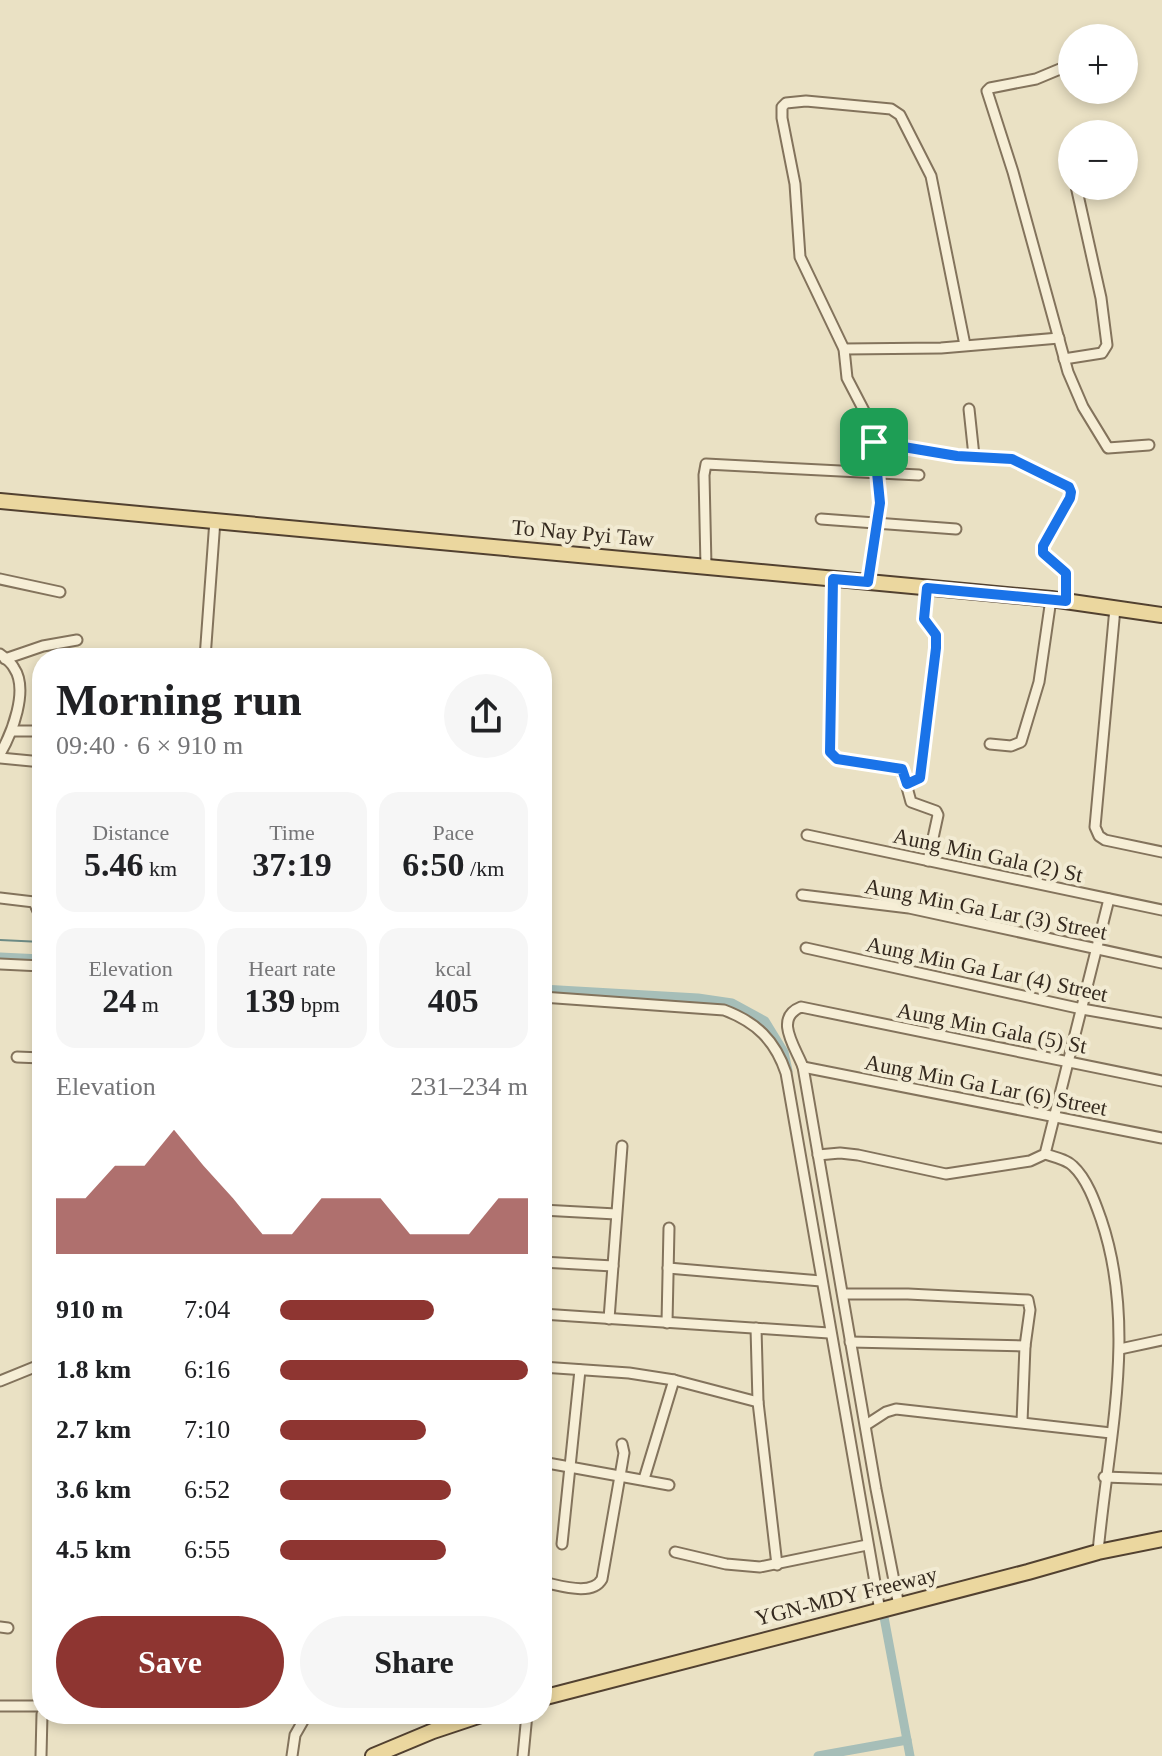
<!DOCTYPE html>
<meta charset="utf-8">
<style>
body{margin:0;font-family:"Times New Roman",serif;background:#f6f6f6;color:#202124;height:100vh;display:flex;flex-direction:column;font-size:30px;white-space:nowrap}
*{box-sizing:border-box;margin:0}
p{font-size:26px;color:#757577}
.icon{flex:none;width:44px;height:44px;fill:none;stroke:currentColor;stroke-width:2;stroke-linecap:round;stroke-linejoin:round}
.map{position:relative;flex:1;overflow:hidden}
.sheet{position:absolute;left:32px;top:648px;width:520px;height:1076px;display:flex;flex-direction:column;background:#fff;border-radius:32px;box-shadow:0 4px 12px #0003}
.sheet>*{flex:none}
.controls{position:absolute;left:1058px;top:24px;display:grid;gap:16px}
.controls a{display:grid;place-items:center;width:80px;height:80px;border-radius:50%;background:#fff;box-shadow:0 4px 12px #0003;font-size:40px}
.pin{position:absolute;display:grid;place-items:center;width:68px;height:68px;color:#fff;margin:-34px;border-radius:16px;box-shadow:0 4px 12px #0006}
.round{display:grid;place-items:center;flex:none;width:84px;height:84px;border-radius:42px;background:#f6f6f6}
.summary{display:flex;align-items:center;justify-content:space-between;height:136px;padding:0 24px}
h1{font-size:44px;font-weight:800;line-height:60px}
.metrics{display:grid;grid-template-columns:repeat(3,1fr);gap:12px;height:136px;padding:8px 24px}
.metrics div{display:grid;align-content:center;border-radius:20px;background:#f6f6f6;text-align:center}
.metrics b{font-size:34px;font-weight:800}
.metrics small{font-size:22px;font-weight:400}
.metrics p{font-size:22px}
.chart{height:224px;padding:16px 24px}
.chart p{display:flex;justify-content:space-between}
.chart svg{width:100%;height:144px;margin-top:8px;fill:#8e3531;opacity:.7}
.cta{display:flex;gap:16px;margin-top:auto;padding:16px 24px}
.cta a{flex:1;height:92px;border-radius:48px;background:#8e3531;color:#fff;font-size:32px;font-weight:800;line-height:92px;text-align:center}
.cta a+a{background:#f6f6f6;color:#202124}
ul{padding:0 24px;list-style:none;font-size:26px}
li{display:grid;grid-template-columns:128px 96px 1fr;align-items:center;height:60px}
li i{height:20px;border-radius:10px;background:#8e3531}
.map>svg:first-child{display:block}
</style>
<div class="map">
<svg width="1162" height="1756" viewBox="0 0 1162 1756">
<rect width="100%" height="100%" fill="#eae1c4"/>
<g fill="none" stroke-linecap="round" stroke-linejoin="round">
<polyline stroke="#6d8b85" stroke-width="2" points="0,940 42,942"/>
<g stroke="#a6beb8" stroke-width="9">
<polyline points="0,957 42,959"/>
<polyline points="542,989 698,998 732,1003 765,1021 784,1052 788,1071"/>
<polyline points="884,1617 910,1756"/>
<polyline points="818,1756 907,1740"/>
</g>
<g stroke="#83735c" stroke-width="13">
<g id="street">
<polyline points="1072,64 1036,79 990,88 987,91 1013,172 1068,372 1083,407 1108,448 1149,445"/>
<polyline points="844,349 941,348 1059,338"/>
<polyline points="1064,359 1102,353 1107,345 1101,298 1076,186"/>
<polyline points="969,409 974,456"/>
<polyline points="874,442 957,456 1012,459 1069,487 1071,492 1070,498 1043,546 1043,553 1066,573 1066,601"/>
<polyline points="821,519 956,529"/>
<polyline points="706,566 704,475 706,464 919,475"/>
<polyline points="0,579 60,592"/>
<polyline points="833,579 830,752 837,759 902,769 911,802 936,811 938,815 928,861"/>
<polyline points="868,582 880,503 873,428 847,378 844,349 800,257 795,184 782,118 782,107 786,103 806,101 891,109 900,115 931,176 965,345"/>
<polyline points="1115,608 1095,827 1099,836 1105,840 1162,852"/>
<path d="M0,654c5,4 11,8 14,14 15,22 -2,65 -14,86"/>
<polyline points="205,658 215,520"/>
<polyline points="5,659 43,646 77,640"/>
<polyline points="12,731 37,731 42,738"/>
<polyline points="990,744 1011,746 1021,742 1039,682 1051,599"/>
<polyline points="0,758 42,762"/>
<polyline points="907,784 920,778 936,648 936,635 924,619 927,588"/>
<polyline points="807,835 1162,910"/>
<polyline points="802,895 909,908 1162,963"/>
<polyline points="0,898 34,902 42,920"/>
<polyline points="806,948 1082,1009 1162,1023"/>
<polyline points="0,964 42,966"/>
<path d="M542,997l182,13c32,12 51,30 62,63l94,538"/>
<polyline points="17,1057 42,1058"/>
<polyline points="803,1067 1162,1138"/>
<path d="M1045,1154c9,3 21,5 28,12 14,13 22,36 28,53 37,109 7,222 -3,333"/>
<polyline points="818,1155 840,1153 858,1155 946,1174 1030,1161 1045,1154 1109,899"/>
<polyline points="542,1210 616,1214"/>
<polyline points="542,1262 613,1266"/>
<polyline points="668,1268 821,1281"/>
<polyline points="844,1294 908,1294 1028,1300 1030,1310 1025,1346 1022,1422"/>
<polyline points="542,1314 829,1333"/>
<polyline points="609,1319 622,1146"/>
<polyline points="667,1323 669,1228"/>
<polyline points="756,1328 758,1402 777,1565"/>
<polyline points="850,1342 1025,1346"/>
<polyline points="1120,1349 1162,1340"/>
<polyline points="542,1367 629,1373 674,1380 758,1402"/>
<polyline points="0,1381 42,1364"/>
<polyline points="866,1425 886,1412 896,1409 1111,1433"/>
<polyline points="542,1462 669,1485"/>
<polyline points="1104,1477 1162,1479"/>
<polyline points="644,1479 674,1380"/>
<polyline points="562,1544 580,1370"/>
<polyline points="675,1552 726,1564 760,1567 867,1545"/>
<path d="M542,1582c17,3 50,15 60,-3l22,-126 -2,-9"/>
<path d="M899,1606l-23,-117 -73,-422c-7,-19 -30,-49 -2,-60l361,74"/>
<polyline points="0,1627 8,1628"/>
<polyline points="0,1706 42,1706"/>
<polyline points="41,1756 42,1714"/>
<polyline points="292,1756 295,1735 307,1714"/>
<polyline points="523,1756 527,1714"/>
</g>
</g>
<g stroke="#524130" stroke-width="18">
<g id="primary">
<polyline points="0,501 1051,599 1162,615"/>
<polyline points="542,1698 1028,1572 1098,1552 1162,1539"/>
<polyline points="373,1756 433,1731 484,1714"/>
</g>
</g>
<use href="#street" stroke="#f6eed6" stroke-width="9"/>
<use href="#primary" stroke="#ebd79f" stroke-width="14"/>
</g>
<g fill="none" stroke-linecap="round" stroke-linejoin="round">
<g stroke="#fff" stroke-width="16">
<polygon id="route" points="874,442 957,456 1012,459 1069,487 1071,492 1070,498 1043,546 1043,553 1066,573 1066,601 927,588 924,619 936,635 936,648 920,778 907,784 902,769 837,759 830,752 833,579 868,582 880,503"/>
</g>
<use href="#route" stroke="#1a73e8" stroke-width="10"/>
</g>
<g text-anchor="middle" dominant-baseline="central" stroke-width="8" stroke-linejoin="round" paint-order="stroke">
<g font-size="22" fill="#352a1f" stroke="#f2ebd3">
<text transform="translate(583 533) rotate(5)">To Nay Pyi Taw</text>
<text transform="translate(988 855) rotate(12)">Aung Min Gala (2) St</text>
<text transform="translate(986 909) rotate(11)">Aung Min Ga Lar (3) Street</text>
<text transform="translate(987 969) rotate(12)">Aung Min Ga Lar (4) Street</text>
<text transform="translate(992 1028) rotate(11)">Aung Min Gala (5) St</text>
<text transform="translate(986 1085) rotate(11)">Aung Min Ga Lar (6) Street</text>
<text transform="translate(846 1596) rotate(-14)">YGN-MDY Freeway</text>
</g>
</g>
</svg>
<div class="controls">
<a>+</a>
<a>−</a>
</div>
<div class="pin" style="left:874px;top:442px;background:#1e9e55"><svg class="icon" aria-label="arrive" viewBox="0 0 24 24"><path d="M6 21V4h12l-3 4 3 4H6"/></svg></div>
<section class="sheet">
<div class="summary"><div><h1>Morning run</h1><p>09:40 · 6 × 910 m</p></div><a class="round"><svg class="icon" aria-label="share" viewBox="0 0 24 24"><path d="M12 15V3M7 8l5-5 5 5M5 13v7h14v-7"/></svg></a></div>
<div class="metrics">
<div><p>Distance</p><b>5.46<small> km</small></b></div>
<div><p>Time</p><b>37:19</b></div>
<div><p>Pace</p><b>6:50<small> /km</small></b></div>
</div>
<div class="metrics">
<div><p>Elevation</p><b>24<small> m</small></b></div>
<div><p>Heart rate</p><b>139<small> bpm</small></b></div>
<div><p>kcal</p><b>405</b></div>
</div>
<div class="chart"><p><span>Elevation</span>231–234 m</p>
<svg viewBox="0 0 160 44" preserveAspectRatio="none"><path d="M0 44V27L10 27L20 17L30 17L40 6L50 17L60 27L70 38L80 38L90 27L100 27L110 27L120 38L130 38L140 38L150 27L160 27V44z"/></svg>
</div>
<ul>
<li><b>910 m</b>7:04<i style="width:62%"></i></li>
<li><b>1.8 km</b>6:16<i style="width:100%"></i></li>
<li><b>2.7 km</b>7:10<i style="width:59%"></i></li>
<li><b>3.6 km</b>6:52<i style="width:69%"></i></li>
<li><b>4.5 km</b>6:55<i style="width:67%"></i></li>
</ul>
<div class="cta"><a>Save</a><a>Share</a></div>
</section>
</div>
